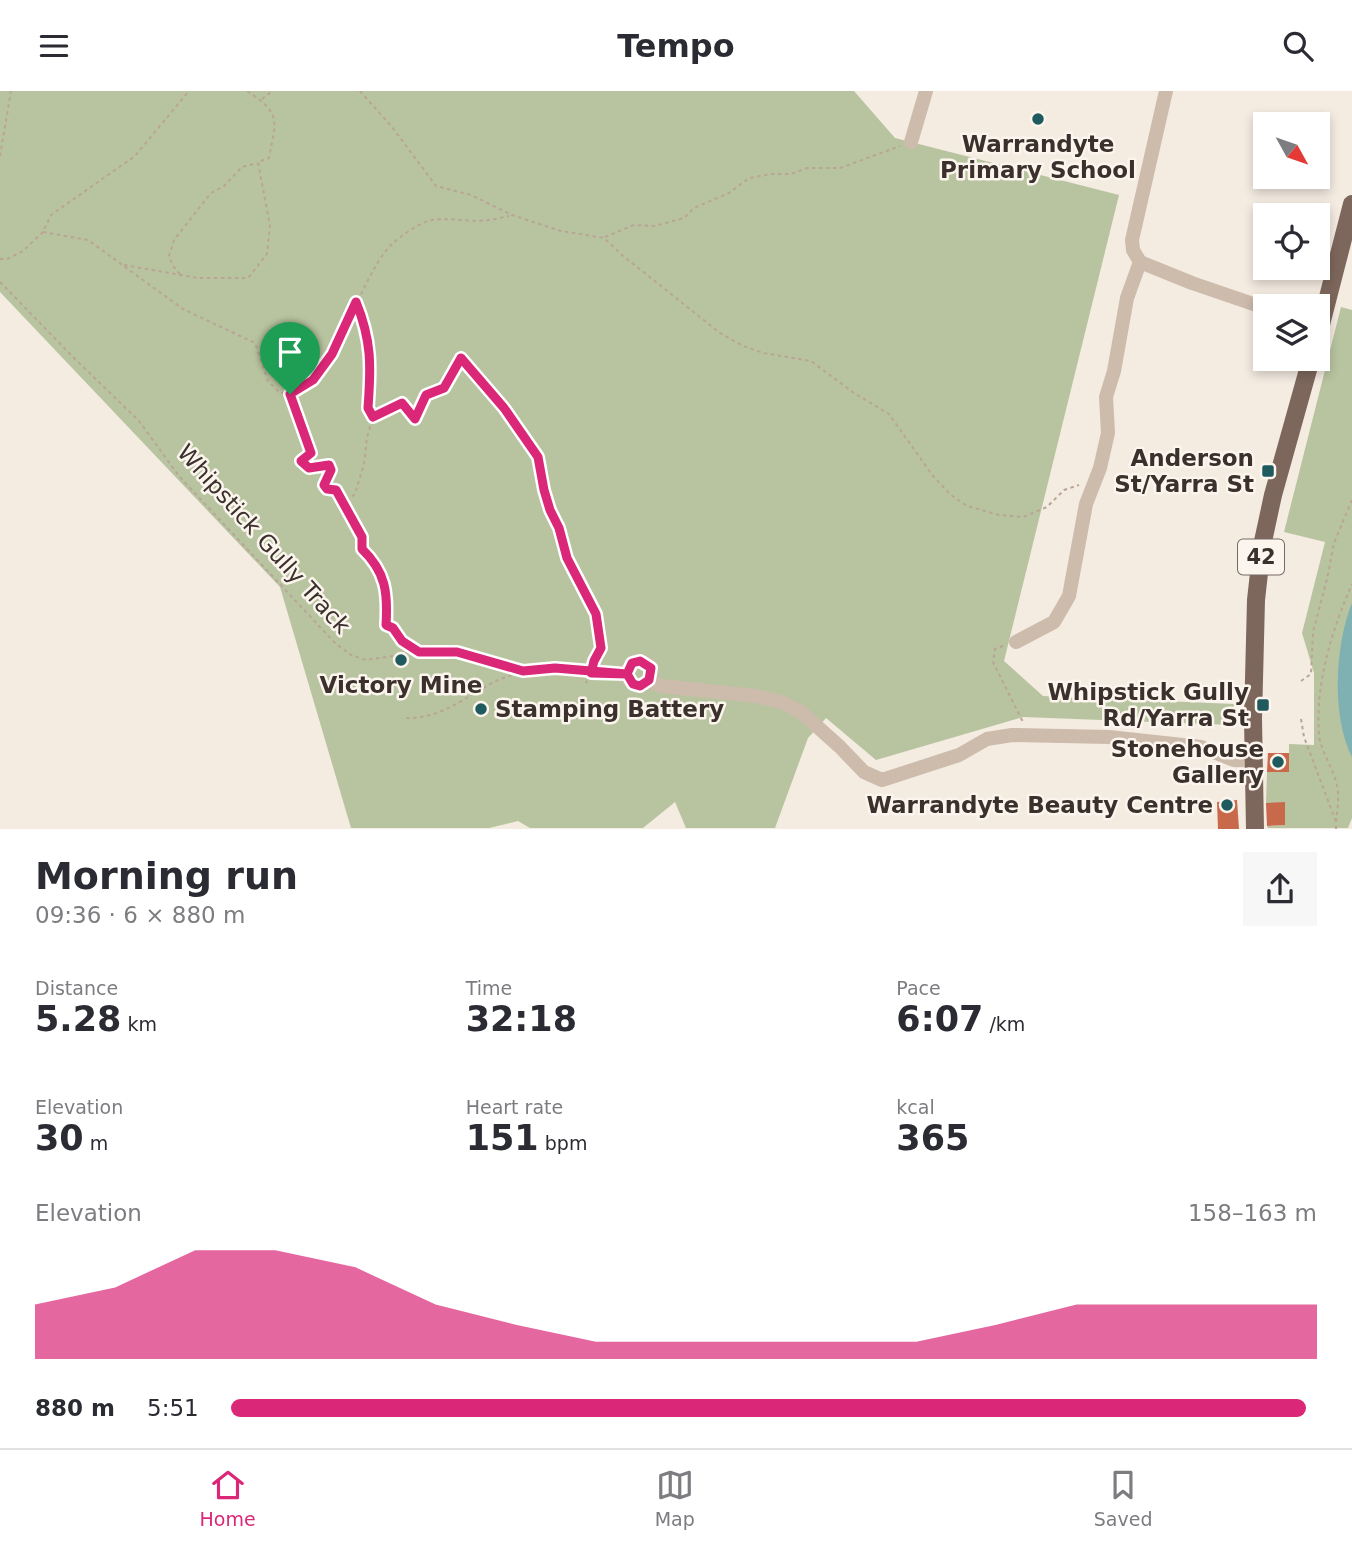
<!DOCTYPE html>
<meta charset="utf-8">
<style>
body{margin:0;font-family:"DejaVu Sans",sans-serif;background:#f7f7f7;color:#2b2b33;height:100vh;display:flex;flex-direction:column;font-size:26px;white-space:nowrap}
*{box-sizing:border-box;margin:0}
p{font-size:23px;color:#7c7c81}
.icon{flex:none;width:38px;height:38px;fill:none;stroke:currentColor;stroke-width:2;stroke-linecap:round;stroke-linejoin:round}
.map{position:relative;height:738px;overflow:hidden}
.panel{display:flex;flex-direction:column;background:#fff;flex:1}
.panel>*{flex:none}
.needle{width:46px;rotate:130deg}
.tools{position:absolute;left:1253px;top:21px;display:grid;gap:14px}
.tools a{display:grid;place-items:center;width:77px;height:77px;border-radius:0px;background:#fff;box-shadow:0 4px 10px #0003;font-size:35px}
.pin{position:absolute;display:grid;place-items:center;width:60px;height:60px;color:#fff;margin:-72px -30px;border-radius:50% 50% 50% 0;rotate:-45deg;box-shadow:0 0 7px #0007}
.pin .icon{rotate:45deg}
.round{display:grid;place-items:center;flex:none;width:74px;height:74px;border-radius:0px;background:#f7f7f7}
.summary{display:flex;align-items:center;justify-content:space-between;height:119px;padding:0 35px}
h1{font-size:38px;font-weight:600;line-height:52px}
.metrics{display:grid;grid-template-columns:repeat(3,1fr);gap:10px;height:119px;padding:7px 35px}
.metrics div{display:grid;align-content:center}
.metrics b{font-size:35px;font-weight:600}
.metrics small{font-size:19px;font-weight:400}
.metrics p{font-size:19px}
.chart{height:196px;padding:14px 35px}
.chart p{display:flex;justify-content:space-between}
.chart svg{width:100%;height:126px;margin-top:7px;fill:#db2777;opacity:.7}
ul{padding:0 35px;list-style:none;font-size:23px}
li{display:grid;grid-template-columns:112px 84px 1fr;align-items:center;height:52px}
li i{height:18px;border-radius:9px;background:#db2777}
header{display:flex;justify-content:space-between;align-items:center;height:91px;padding:0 35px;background:#fff;font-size:32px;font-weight:600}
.tabs{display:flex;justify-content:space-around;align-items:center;height:98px;border-top:2px solid #e1e1e2;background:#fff;font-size:19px;color:#7c7c81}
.tabs a{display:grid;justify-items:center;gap:4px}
.tabs .active{color:#db2777}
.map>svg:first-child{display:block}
</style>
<header><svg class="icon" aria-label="menu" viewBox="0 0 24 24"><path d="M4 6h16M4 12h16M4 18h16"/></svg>Tempo<svg class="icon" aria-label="search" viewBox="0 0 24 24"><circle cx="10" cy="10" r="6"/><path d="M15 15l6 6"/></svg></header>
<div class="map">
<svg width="1352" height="738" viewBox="0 0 1352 738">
<rect width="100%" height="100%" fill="#f4ebe1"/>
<g fill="#b8c4a0">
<polygon points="0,0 854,0 895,47 1119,104 1004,570 1043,605 1234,613 1233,634 1023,626 876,669 826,627 808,647 775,737 686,737 675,711 643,737 530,737 518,730 489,737 351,737 280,496 0,201"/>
<polygon points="1341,216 1352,219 1352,727 1348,737 1268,737 1267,735 1285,734 1285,712 1266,712 1267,681 1289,681 1289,653 1314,654 1314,582 1302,542 1325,451 1284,441"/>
</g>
<path fill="#7fb0b2" d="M1352,512v154c-21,-40 -17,-113 0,-154z"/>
<g fill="#c8694b">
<polygon points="1268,662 1289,662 1289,681 1267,681"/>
<polygon points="1237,709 1239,738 1218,738 1217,711"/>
<polygon points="1285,711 1285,734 1267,735 1266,712"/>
</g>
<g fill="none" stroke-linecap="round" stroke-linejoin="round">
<g stroke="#b9a596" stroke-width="2" stroke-dasharray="3.5 3.5" stroke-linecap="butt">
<polyline points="360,0 392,36 436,95 471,104 512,124 561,140 604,147 622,164 720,242 743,255 764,262 811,270 854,302 889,323 933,385 951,404 967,415 999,424 1023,426 1047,416 1064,399 1079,394"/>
<polyline points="262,8 272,0"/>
<polyline points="0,65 11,0"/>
<path d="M43,141l45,8 95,69 72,34 13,38 12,12c53,4 77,-116 112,-149 9,-8 24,-19 36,-23 18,-5 41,2 60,-1 7,0 14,-3 21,-4"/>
<polyline points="605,146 634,134 655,135 684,127 694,117 729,102 749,87 771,83 791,83 807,77 840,77 900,55"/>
<polyline points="0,168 7,168 23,160 43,141 51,124 135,65 189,0"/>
<path d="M124,174l74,13h50l19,-24 3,-28 -12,-64 11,-4c7,-38 13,-44 -22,-67"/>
<polyline points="180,183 173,175 169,165 174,149 211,102 224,95 242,76 257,72"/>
<polyline points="0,191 75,268 139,330 179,385 334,551 351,564 366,569 419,561 457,561 523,580 555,577 591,582 627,583"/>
<path d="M357,212c8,20 12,38 13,59 1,18 -8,39 3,54"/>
<polyline points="290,303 311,362 301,370 309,377 329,374 331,379 324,394 327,398 336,399 342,413"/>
<polyline points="1003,555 995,558 993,571 1023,631"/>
<path d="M418,560l-16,-10 -9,-13 -8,-3c3,-32 1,-53 -23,-76v-12l-20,-32 13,-11 9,-30 3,-27 6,-20 29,-14 13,16 11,-24 19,-7 16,-30 43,50 34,49 6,33 5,20 10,18 8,30 29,56 5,34 -15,35"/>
<polyline points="1301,590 1311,583 1313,541 1327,488 1334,452 1352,409"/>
<path d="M406,627c36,1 60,-22 90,-37 8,-4 17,-6 26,-10"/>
<polyline points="1301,628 1304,646 1336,731"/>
<path d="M1336,738c0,-15 4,-29 1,-43 -3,-17 -16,-34 -18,-51 -4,-51 13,-105 33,-151"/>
</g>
<g stroke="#cdbbac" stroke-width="14">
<polyline points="911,51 926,0"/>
<polyline points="1140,171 1192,192 1265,217"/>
<polyline points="1016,551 1054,531 1069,505 1086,413 1100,377 1108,342 1106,306 1114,280 1127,207 1140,171 1133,159 1132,149 1166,0"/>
<circle cx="639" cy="582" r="12"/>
<polyline points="649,589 661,595 756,605 781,611 801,621 840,656 864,681 882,689 959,664 987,648 1012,644 1109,646 1201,656 1234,669 1252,670"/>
</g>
<g stroke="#7d675c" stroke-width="18">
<polyline points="1318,245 1352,113"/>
<polyline points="1255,738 1253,628 1256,509 1262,455 1273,404 1311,268"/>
</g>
</g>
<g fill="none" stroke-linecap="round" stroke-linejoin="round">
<g stroke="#fff" stroke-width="14">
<path id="route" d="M290,303l21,59 -10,8 8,7 20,-3 2,5 -7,15 3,4 9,1 26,47v12c24,23 26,44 24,76l7,3 9,13 17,11h38l66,19 32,-3 72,6 6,10 7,2 9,-6 2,-12 -11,-7 -8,2 -5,11 -36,-1 3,-12 7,-13 -5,-34 -29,-56 -8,-30 -9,-18 -6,-20 -6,-33 -34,-49 -43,-50 -17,30 -18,7 -11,24 -13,-16 -29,14 -5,-9c3,-41 4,-67 -12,-106l-24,52 -19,26 -23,14"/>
</g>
<use href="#route" stroke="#db2777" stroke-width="9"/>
</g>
<g fill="#1f5a5e" stroke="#fbf5ee" stroke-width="2.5">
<circle cx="1038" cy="28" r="7"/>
<rect x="1261" y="373" width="14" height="14" rx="3.5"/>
<circle cx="401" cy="569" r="7"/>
<rect x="1256" y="607" width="14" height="14" rx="3.5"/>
<circle cx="481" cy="618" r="7"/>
<circle cx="1278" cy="671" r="7"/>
<circle cx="1227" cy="714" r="7"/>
</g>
<g text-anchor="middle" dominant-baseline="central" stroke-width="5" stroke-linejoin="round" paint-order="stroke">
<rect fill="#fbf5ee" stroke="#756b66" stroke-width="2" x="1238" y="448.5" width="46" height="35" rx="5"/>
<g font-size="21" font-weight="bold" fill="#3b302b">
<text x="1261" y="466">42</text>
</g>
<g font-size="23" font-weight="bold" fill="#3b302b" stroke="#fbf5ee" text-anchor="end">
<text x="1038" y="53" text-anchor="middle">Warrandyte<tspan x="1038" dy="26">Primary School</tspan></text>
<text x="1254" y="367">Anderson<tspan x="1254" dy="26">St/Yarra St</tspan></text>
<text x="401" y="594" text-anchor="middle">Victory Mine</text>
<text x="1249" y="601">Whipstick Gully<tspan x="1249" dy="26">Rd/Yarra St</tspan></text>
<text x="495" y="618" text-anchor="start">Stamping Battery</text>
<text x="1264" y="658">Stonehouse<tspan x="1264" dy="26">Gallery</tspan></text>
<text x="1213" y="714">Warrandyte Beauty Centre</text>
</g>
<g font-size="23" fill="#3b302b" stroke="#fbf5ee">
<text transform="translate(264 448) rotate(48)">Whipstick Gully Track</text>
</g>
</g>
</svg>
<div class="tools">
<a><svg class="needle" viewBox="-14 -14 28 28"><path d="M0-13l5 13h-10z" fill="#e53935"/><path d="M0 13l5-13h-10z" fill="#7c7c81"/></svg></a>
<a><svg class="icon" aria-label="locate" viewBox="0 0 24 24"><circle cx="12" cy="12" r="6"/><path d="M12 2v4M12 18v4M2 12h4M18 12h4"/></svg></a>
<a><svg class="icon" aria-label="layers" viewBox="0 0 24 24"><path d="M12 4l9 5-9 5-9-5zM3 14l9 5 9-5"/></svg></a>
</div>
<div class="pin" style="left:290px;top:303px;background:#1e9e55"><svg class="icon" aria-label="arrive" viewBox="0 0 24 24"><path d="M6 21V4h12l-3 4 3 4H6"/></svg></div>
</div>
<section class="panel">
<div class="summary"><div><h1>Morning run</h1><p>09:36 · 6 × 880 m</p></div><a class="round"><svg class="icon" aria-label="share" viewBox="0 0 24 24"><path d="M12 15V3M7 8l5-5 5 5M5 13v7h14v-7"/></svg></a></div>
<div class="metrics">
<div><p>Distance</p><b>5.28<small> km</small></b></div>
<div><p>Time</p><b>32:18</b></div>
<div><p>Pace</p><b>6:07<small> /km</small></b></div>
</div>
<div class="metrics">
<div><p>Elevation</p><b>30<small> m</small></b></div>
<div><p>Heart rate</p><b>151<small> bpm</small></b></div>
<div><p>kcal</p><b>365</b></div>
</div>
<div class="chart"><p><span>Elevation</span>158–163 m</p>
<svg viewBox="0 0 160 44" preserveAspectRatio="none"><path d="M0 44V25L10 19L20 6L30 6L40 12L50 25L60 32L70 38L80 38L90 38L100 38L110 38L120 32L130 25L140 25L150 25L160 25V44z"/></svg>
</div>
<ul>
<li><b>880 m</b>5:51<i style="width:99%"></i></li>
</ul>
</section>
<nav class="tabs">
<a class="active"><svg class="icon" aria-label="home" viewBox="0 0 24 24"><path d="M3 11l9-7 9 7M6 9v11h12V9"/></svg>Home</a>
<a><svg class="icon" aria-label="map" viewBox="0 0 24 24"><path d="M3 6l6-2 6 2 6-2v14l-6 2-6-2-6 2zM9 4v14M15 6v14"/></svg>Map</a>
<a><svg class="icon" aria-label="saved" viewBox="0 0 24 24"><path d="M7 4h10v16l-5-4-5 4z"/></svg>Saved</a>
</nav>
